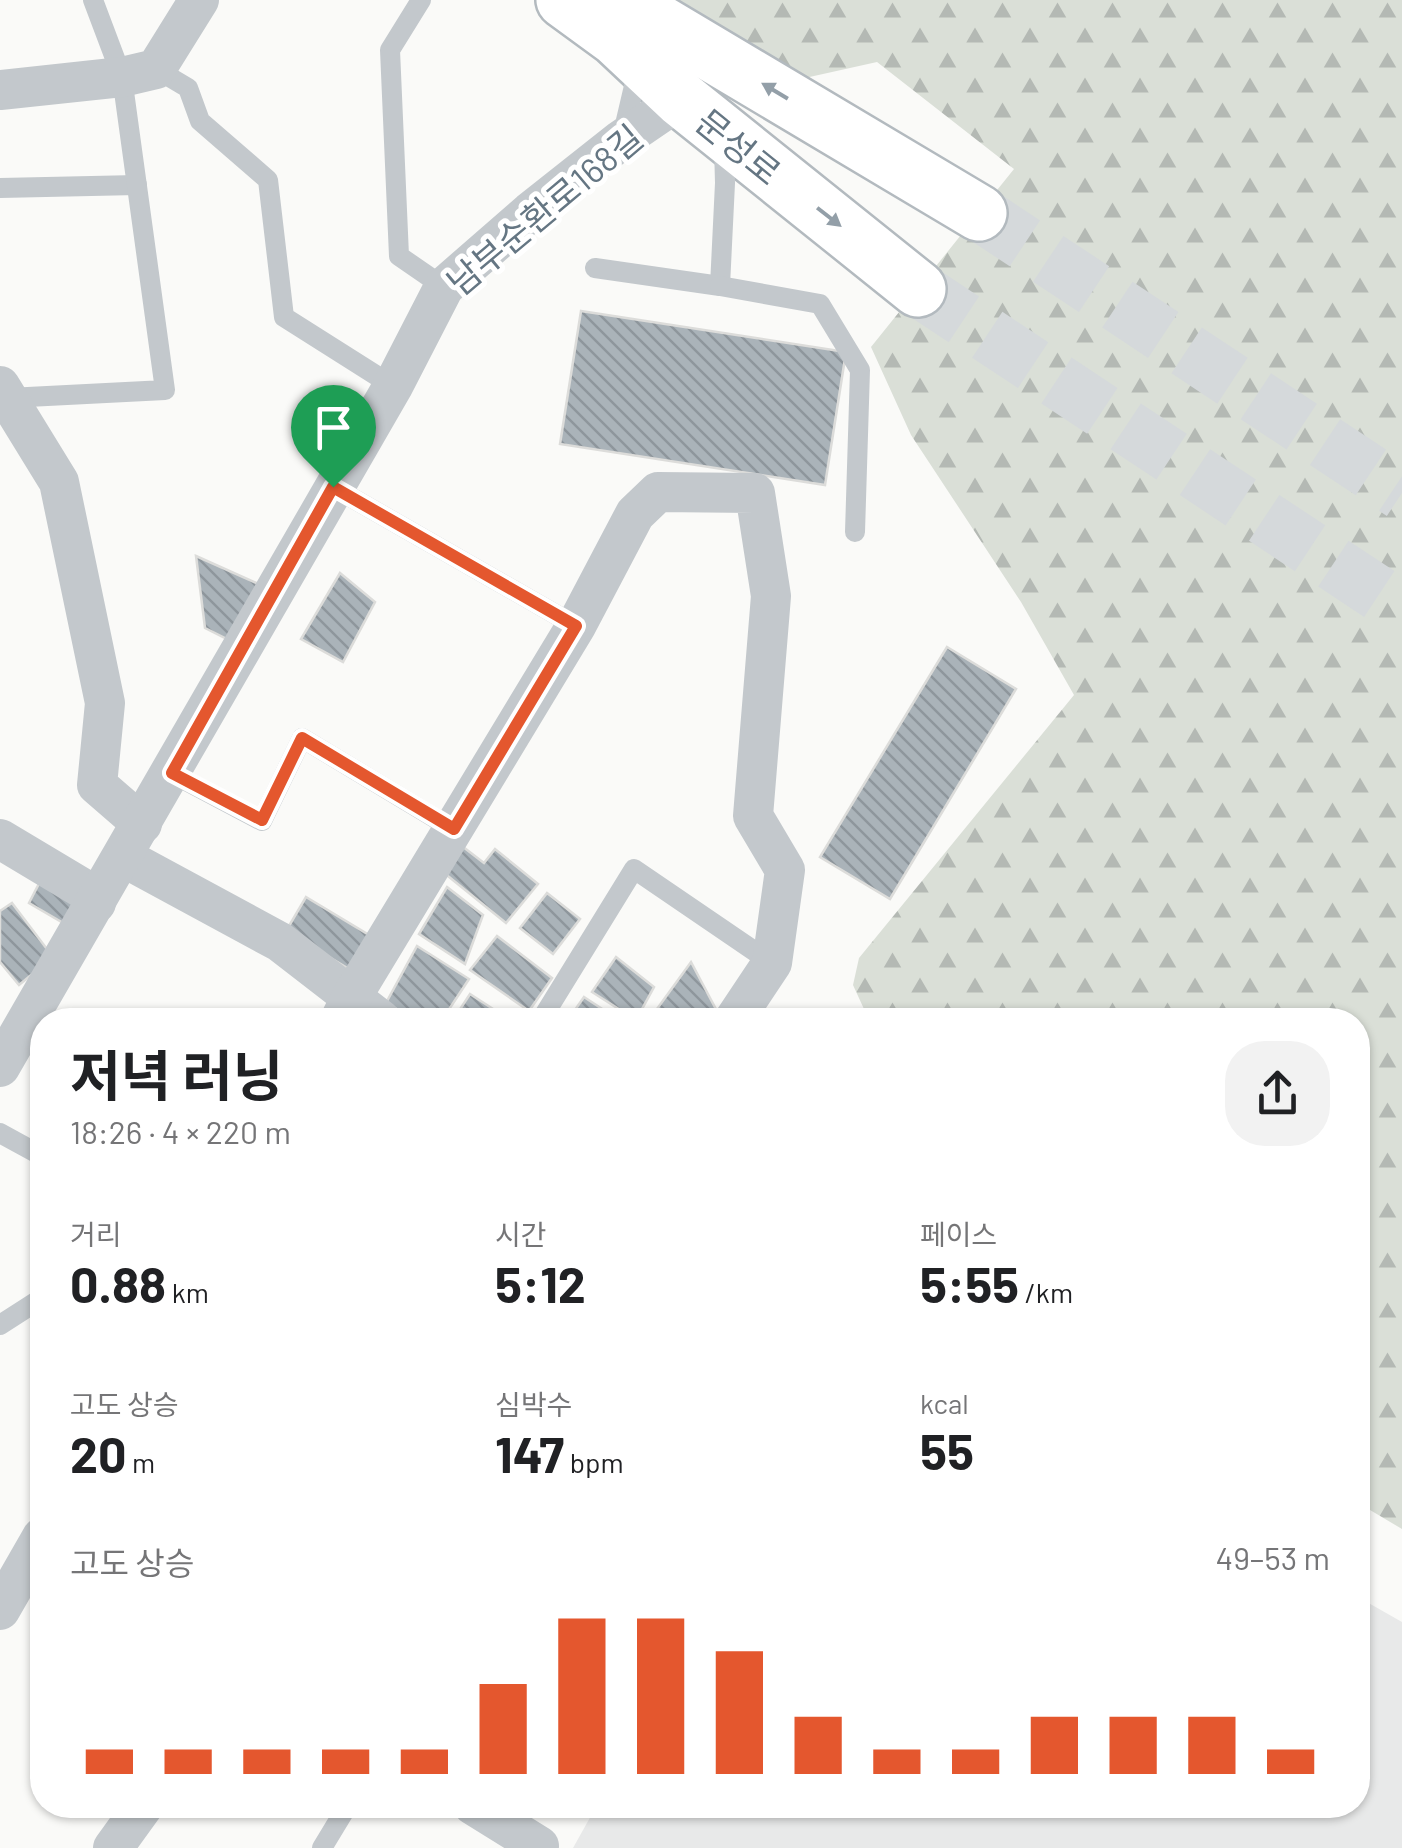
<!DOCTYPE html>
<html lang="ko">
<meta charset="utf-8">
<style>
body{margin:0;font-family:Barlow,"Noto Sans KR",sans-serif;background:#f2f2f2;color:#202124;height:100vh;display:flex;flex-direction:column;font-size:38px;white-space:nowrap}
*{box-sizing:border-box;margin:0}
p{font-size:32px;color:#757577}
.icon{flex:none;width:55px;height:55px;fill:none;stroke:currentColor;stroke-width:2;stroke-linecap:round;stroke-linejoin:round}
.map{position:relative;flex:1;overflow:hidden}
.sheet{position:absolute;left:30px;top:1008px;width:1340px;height:810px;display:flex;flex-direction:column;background:#fff;border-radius:40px;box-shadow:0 2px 8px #0004}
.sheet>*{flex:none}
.pin{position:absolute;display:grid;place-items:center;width:85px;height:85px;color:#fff;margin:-102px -42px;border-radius:50% 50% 50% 0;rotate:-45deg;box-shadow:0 0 10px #0007}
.pin .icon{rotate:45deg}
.round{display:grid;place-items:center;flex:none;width:105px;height:105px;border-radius:40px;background:#f2f2f2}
.head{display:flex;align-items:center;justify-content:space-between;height:170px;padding:0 40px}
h1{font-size:55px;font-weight:700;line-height:75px}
.metrics{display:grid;grid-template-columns:repeat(3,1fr);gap:15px;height:170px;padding:10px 40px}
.metrics div{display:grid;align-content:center}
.metrics b{font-size:50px;font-weight:700}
.metrics small{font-size:28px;font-weight:400}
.metrics p{font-size:28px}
.chart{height:280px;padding:20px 40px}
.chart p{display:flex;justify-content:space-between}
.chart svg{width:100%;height:180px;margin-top:10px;stroke:#e4572e;stroke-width:6}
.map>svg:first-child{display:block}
</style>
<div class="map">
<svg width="1402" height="1848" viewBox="0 0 1402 1848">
<defs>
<pattern id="forest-firs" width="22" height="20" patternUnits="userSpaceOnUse" patternTransform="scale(2.5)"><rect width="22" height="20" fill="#dadfd7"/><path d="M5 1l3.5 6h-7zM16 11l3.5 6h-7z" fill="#b4b9b4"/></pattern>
<pattern id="building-back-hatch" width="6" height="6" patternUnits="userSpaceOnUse" patternTransform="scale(2.5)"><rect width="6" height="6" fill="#aab3b9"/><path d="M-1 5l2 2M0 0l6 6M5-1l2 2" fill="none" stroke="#8e969c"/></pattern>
</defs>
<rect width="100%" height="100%" fill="#fafaf8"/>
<polygon fill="#e8e9e9" points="1358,1597 1402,1622 1402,1848 573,1848 597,1805 1358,1805"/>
<polygon fill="url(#forest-firs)" points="655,0 1402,0 1402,1529 1370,1510 1358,1510 1358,1020 869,1020 853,985 859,958 1074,695 1021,602 911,435 871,347 1014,169 877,62 805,78 706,88 656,55"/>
<g fill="url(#building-back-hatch)" stroke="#dcdcda" stroke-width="2.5">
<polygon points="581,311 846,352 825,485 560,444"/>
<polygon points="196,556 261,585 233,642 205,628"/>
<polygon points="340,573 375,602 343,662 301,639"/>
<polygon points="947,647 1016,689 890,899 820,857"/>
<polygon points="458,843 484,863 495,849 538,884 506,923 438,868"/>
<polygon points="46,870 96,898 77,931 29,903"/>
<polygon points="447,887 483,915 465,964 419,934"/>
<polygon points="547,893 580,919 553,954 520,928"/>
<polygon points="306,897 374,938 354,972 286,931"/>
<polygon points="12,903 53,957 19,985 0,962 0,911"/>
<polygon points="497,936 552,978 529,1011 470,970"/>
<polygon points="417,946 469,979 442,1020 416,1020 386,1003"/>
<polygon points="616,957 654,987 636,1020 592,992"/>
<polygon points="691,962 719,1015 716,1020 649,1020"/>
<polygon points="470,994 510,1020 453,1020"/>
<polygon points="584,997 619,1020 568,1020"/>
</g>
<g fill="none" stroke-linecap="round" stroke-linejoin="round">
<g stroke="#d5d9db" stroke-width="55" stroke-dasharray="55 28" stroke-linecap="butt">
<polyline points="979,213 1402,493"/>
<polyline points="918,289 1402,609"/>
</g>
<g stroke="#b3babf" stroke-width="60">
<g id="secondary">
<polyline points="564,0 616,38 681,99 918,289"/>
<polyline points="626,0 660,23 979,213"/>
</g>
</g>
<g stroke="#c3c8cc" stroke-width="20">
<polyline points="421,0 390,50 399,256 444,287"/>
<polyline points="156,69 188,88 200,121 268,180 284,317 393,386"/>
<polyline points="623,133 638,69"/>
<polyline points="0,188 137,185"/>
<polyline points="595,268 720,286 725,183 724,146"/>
<polyline points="720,286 820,304 860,370 855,532"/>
<polyline points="8,398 165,390 122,77 93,0"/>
<polyline points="333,487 576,626"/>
<polyline points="171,773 262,821 302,738 453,829"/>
<polyline points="541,1020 634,869 772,963"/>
<polyline points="0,1133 42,1156"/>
<polyline points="0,1325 42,1298"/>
<polyline points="322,1848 348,1805"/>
</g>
<g stroke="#c3c8cc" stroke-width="40">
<polyline points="0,90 122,77 156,69 199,0"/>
<polyline points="0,386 59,482 105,703 97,785 142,824"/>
<polyline points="0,839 97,897 96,903"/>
<polyline points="123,857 280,942 381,1020"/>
<polyline points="340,1020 351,998 576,626 635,514 658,492 755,493 771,596 753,816 785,870 772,963 734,1020"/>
<polyline points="0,1067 393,386 444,287 530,212 621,140 681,99"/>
<polyline points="0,1610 42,1537"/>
<polyline points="473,1805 539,1846"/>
<polyline points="113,1848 144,1805"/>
</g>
<use href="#secondary" stroke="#fff" stroke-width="55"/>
</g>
<defs><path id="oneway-solid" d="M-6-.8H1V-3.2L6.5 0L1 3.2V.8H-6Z" transform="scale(2.5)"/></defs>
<g fill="#939fa8">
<use href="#oneway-solid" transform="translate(775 91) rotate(-149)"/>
<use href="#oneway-solid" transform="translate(829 217) rotate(38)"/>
</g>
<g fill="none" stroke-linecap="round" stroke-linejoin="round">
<g stroke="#fff" stroke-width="20">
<polygon id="route" points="333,487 576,626 454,829 302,738 262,820 172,773"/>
</g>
<use href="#route" stroke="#e4572e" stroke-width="12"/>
</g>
<g text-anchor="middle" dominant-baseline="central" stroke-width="10" stroke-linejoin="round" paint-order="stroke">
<g font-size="35" fill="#657683" stroke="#fff">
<text transform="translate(739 146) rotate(39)">문성로</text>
<text transform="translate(544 209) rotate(-40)">남부순환로168길</text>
</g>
</g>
</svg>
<div class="pin" style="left:333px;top:487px;background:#1e9e55"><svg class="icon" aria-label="arrive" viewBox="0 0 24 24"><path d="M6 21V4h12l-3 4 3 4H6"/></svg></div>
<section class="sheet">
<div class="head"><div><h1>저녁 러닝</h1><p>18:26 · 4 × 220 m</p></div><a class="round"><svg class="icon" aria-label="share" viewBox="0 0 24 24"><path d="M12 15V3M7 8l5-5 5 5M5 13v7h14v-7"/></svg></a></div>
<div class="metrics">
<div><p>거리</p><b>0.88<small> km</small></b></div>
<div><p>시간</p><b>5:12</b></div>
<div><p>페이스</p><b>5:55<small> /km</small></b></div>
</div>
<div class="metrics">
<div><p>고도 상승</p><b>20<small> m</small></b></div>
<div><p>심박수</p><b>147<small> bpm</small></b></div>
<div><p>kcal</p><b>55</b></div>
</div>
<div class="chart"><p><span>고도 상승</span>49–53 m</p>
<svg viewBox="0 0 160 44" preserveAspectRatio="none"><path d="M5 44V38M15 44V38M25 44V38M35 44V38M45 44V38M55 44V22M65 44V6M75 44V6M85 44V14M95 44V30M105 44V38M115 44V38M125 44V30M135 44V30M145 44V30M155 44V38"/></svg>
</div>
</section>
</div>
